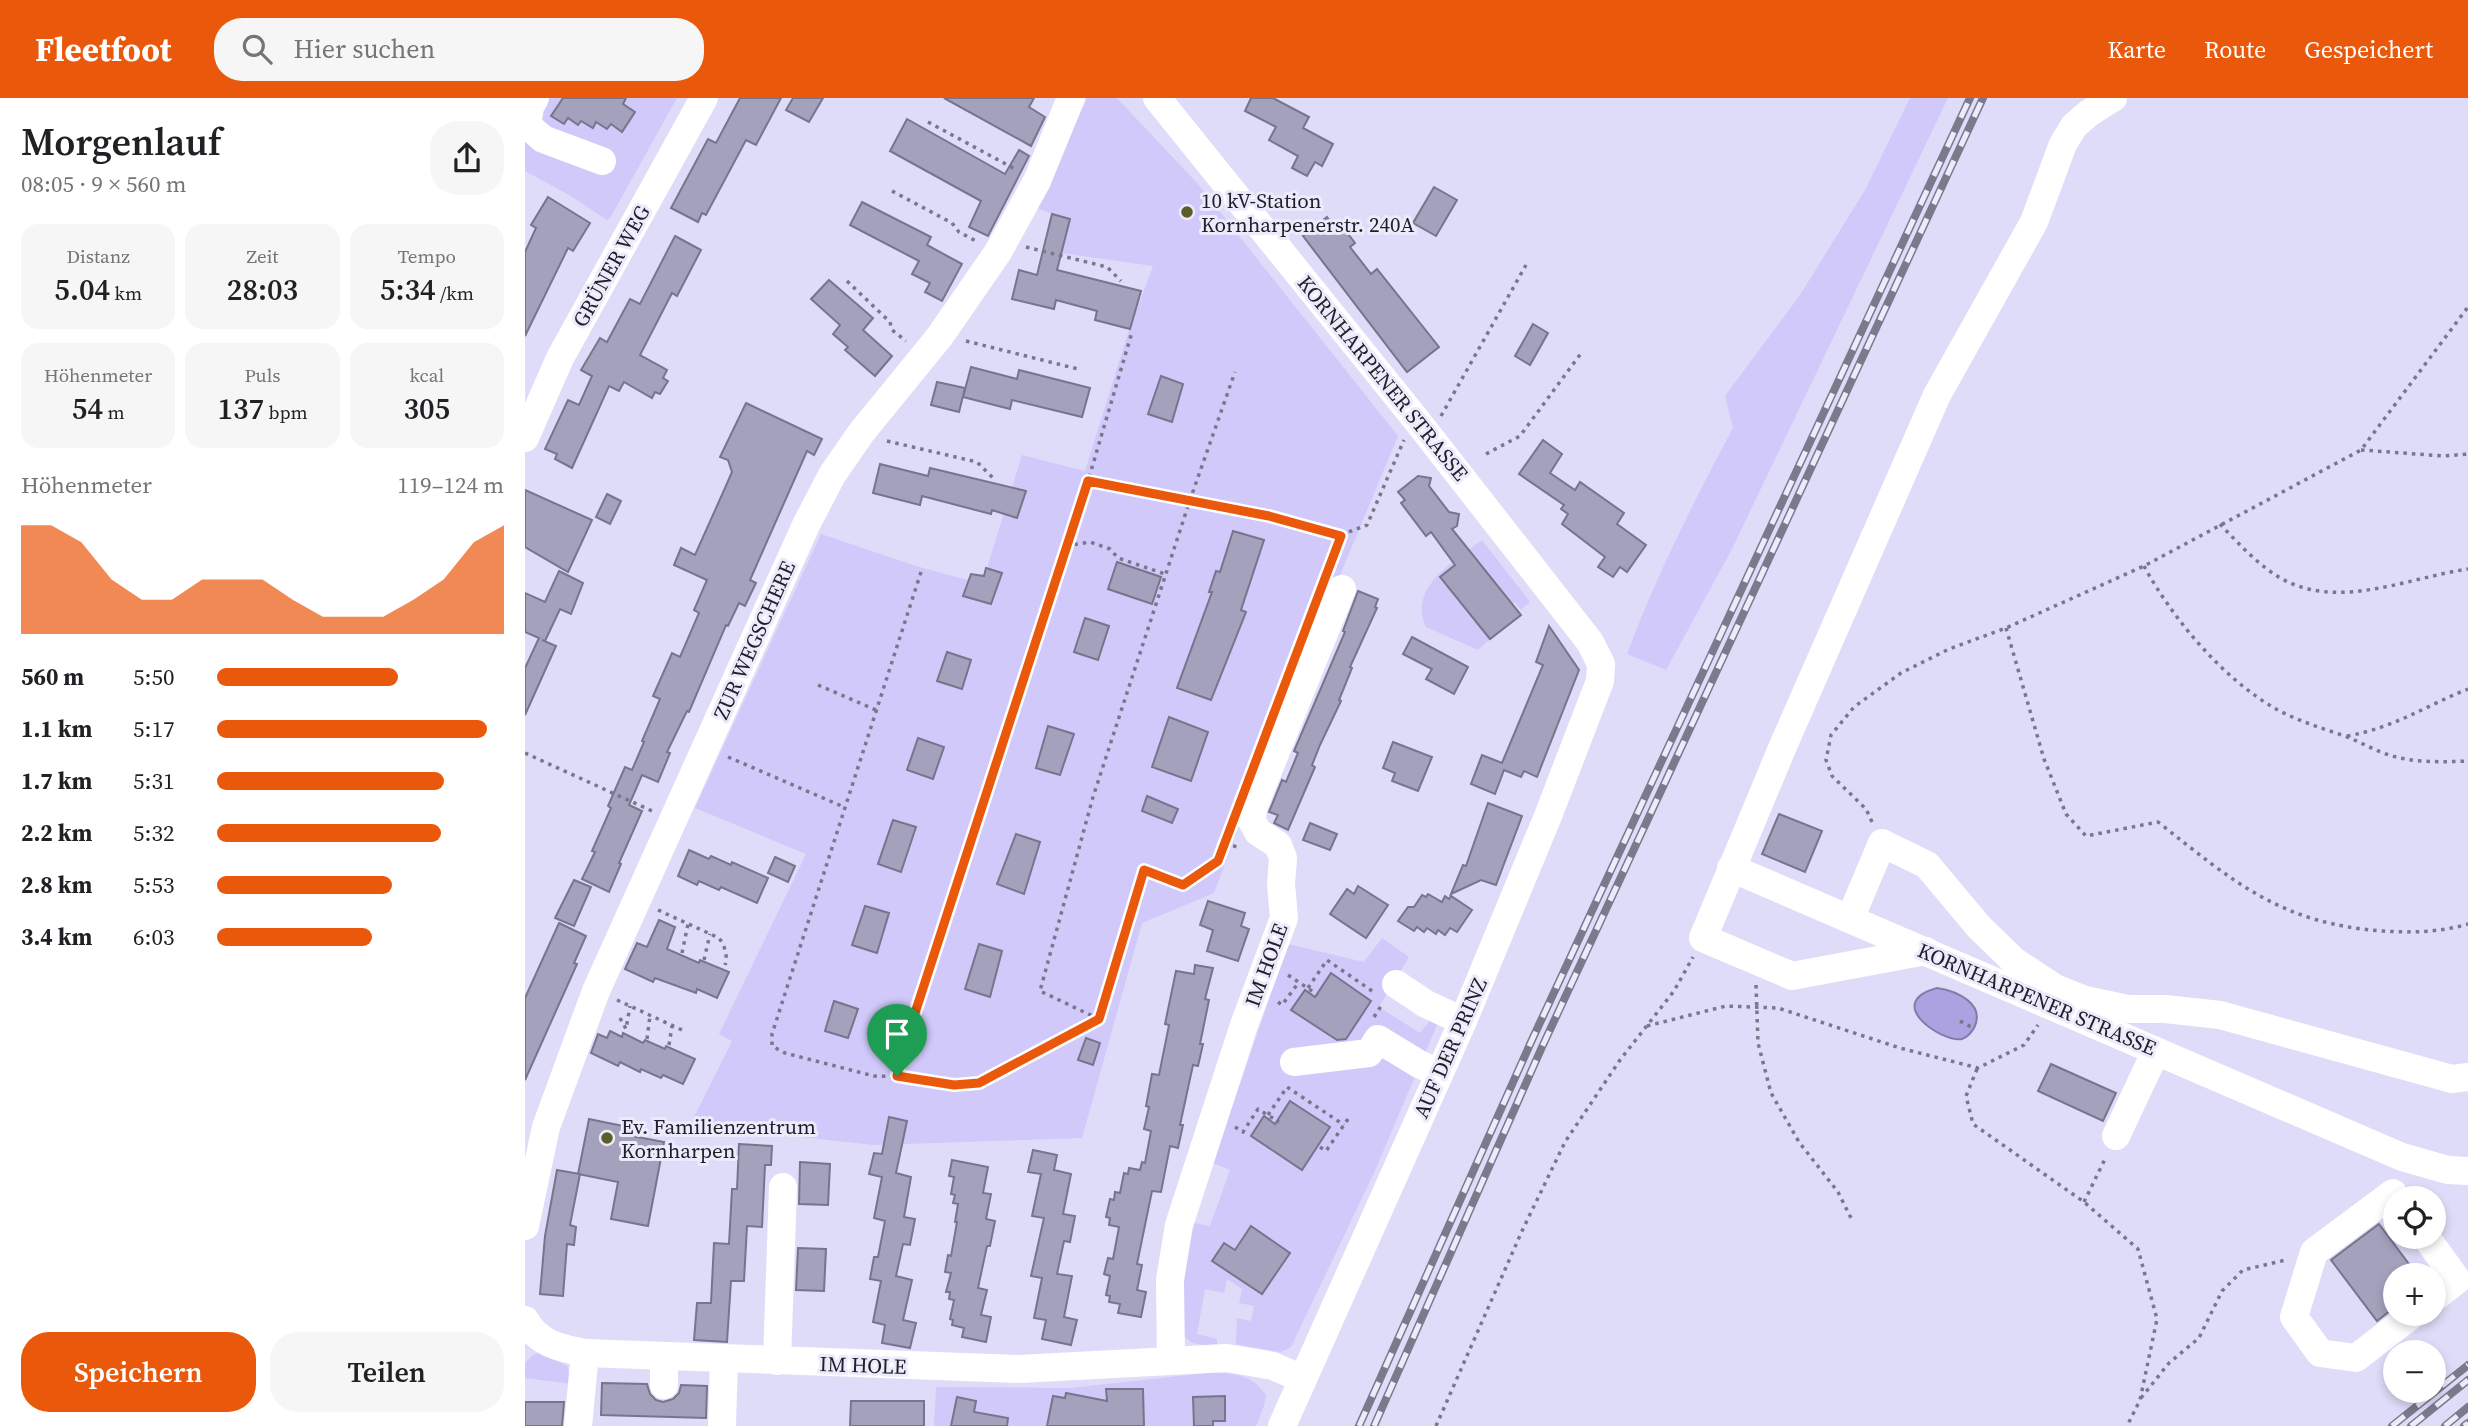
<!DOCTYPE html>
<html lang="de">
<meta charset="utf-8">
<style>
body{margin:0;font-family:"Source Serif 4",serif;background:#f6f6f6;color:#202124;height:100vh;display:flex;flex-direction:column;font-size:26px;white-space:nowrap}
*{box-sizing:border-box;margin:0}
p{font-size:23px;color:#757577}
.icon{flex:none;width:38px;height:38px;fill:none;stroke:currentColor;stroke-width:2;stroke-linecap:round;stroke-linejoin:round}
.map{position:relative;flex:1;overflow:hidden}
.panel{display:flex;flex-direction:column;background:#fff;width:525px}
.panel>*{flex:none}
.buttons{position:absolute;left:1858px;top:1088px;display:grid;gap:14px}
.buttons a{display:grid;place-items:center;width:63px;height:63px;border-radius:50%;background:#fff;box-shadow:0 4px 10px #0003;font-size:35px}
.pin{position:absolute;display:grid;place-items:center;width:60px;height:60px;color:#fff;margin:-72px -30px;border-radius:50% 50% 50% 0;rotate:-45deg;box-shadow:0 0 7px #0007}
.pin .icon{rotate:45deg}
.round{display:grid;place-items:center;flex:none;width:74px;height:74px;border-radius:28px;background:#f6f6f6}
.overview{display:flex;align-items:center;justify-content:space-between;height:119px;padding:0 21px}
h1{font-size:38px;font-weight:600;line-height:52px}
.metrics{display:grid;grid-template-columns:repeat(3,1fr);gap:10px;height:119px;padding:7px 21px}
.metrics div{display:grid;align-content:center;border-radius:18px;background:#f6f6f6;text-align:center}
.metrics b{font-size:30px;font-weight:600}
.metrics small{font-size:19px;font-weight:400}
.metrics p{font-size:19px}
.chart{height:196px;padding:14px 21px}
.chart p{display:flex;justify-content:space-between}
.chart svg{width:100%;height:126px;margin-top:7px;fill:#ea580c;opacity:.7}
.button{display:flex;gap:14px;margin-top:auto;padding:14px 21px}
.button a{flex:1;height:80px;border-radius:28px;background:#ea580c;color:#fff;font-size:28px;font-weight:600;line-height:80px;text-align:center}
.button a+a{background:#f6f6f6;color:#202124}
ul{padding:0 21px;list-style:none;font-size:23px}
li{display:grid;grid-template-columns:112px 84px 1fr;align-items:center;height:52px}
li i{height:18px;border-radius:9px;background:#ea580c}
header{display:flex;align-items:center;gap:42px;box-sizing:border-box;height:98px;padding:0 35px;background:#ea580c;color:#fff}
header strong{font-size:33px}
nav{display:flex;gap:38px;margin-inline-start:auto;font-size:24px}
.search{width:490px;height:63px;background:#f6f6f6;display:flex;align-items:center;gap:18px;box-sizing:border-box;padding:0 24px;border-radius:28px;color:#757577;font-size:26px}
main{display:flex;flex:1;min-height:0}
.map>svg:first-child{display:block}
</style>
<header>
<strong>Fleetfoot</strong>
<div class="search"><svg class="icon" aria-label="search" viewBox="0 0 24 24"><circle cx="10" cy="10" r="6"/><path d="M15 15l6 6"/></svg>Hier suchen</div>
<nav><a>Karte</a><a>Route</a><a>Gespeichert</a></nav>
</header>
<main>
<section class="panel">
<div class="overview"><div><h1>Morgenlauf</h1><p>08:05 · 9 × 560 m</p></div><a class="round"><svg class="icon" aria-label="share" viewBox="0 0 24 24"><path d="M12 15V3M7 8l5-5 5 5M5 13v7h14v-7"/></svg></a></div>
<div class="metrics">
<div><p>Distanz</p><b>5.04<small> km</small></b></div>
<div><p>Zeit</p><b>28:03</b></div>
<div><p>Tempo</p><b>5:34<small> /km</small></b></div>
</div>
<div class="metrics">
<div><p>Höhenmeter</p><b>54<small> m</small></b></div>
<div><p>Puls</p><b>137<small> bpm</small></b></div>
<div><p>kcal</p><b>305</b></div>
</div>
<div class="chart"><p><span>Höhenmeter</span>119–124 m</p>
<svg viewBox="0 0 160 44" preserveAspectRatio="none"><path d="M0 44V6L10 6L20 12L30 25L40 32L50 32L60 25L70 25L80 25L90 32L100 38L110 38L120 38L130 32L140 25L150 12L160 6V44z"/></svg>
</div>
<ul>
<li><b>560 m</b>5:50<i style="width:63%"></i></li>
<li><b>1.1 km</b>5:17<i style="width:94%"></i></li>
<li><b>1.7 km</b>5:31<i style="width:79%"></i></li>
<li><b>2.2 km</b>5:32<i style="width:78%"></i></li>
<li><b>2.8 km</b>5:53<i style="width:61%"></i></li>
<li><b>3.4 km</b>6:03<i style="width:54%"></i></li>
</ul>
<div class="button"><a>Speichern</a><a>Teilen</a></div>
</section>
<div class="map">
<svg width="1943" height="1328" viewBox="0 0 1943 1328">
<rect width="100%" height="100%" fill="#dfdcf9"/>
<g fill="#d0c9fa">
<polygon points="0,0 152,0 85,120 82,122 46,98 0,73"/>
<polygon points="562,0 592,0 672,85 873,338 755,621 689,795 617,825 557,1040 349,1047 165,1027 207,943 194,936 281,756 170,710 296,436 391,468 457,486 497,357 560,373 605,229 628,168 536,155 527,116 512,110"/>
<path d="M1385,0h38l-216,451 -66,121 -39,-16c29,-78 67,-153 106,-226l-8,-32 75,-101 65,-105z"/>
<path d="M957,442l48,62 -9,8 -6,-8 -3,2 -42,-52 -30,25 50,62 -12,11 -52,-23c-19,-40 30,-67 56,-87z"/>
<path d="M857,840l27,19 -30,50 41,26 14,-18 6,3 -67,157 -82,172 -10,5 -45,-8 1,-26 14,3 3,-15 -15,-3 3,-14 -15,-10 -3,14 -19,-4 -8,45 20,5v5c-15,1 -25,3 -35,-11l2,-58 10,-52 16,3 20,-56 -17,-7 75,-219 76,18z"/>
<polygon points="15,1255 42,1268 47,1286 0,1280 0,1265 8,1257"/>
<path d="M681,1275c24,0 46,0 60,22l-2,11 -8,20h-322l2,-39 134,1z"/>
</g>
<path fill="#aca2e1" stroke="#827baa" stroke-width="2" d="M1412,890c20,3 49,16 37,40 -3,5 -6,9 -12,11 -19,4 -80,-36 -25,-51z"/>
<g fill="#a4a1bc" stroke="#77748d" stroke-width="2">
<polygon points="38,0 101,0 98,6 110,14 97,34 86,26 82,31 71,24 68,30 56,23 53,27 43,20 39,26 26,18"/>
<polygon points="215,0 256,0 231,47 221,42 181,117 177,115 173,124 146,110 183,41 191,45"/>
<polygon points="268,0 298,0 284,24 261,12"/>
<polygon points="419,0 509,0 504,9 520,19 506,48"/>
<polygon points="726,0 748,0 784,19 778,30 808,46 797,68 790,64 782,78 767,70 773,58 744,42 751,29 720,13"/>
<polygon points="382,21 480,76 494,52 504,58 463,138 444,129 456,103 365,53"/>
<polygon points="909,89 932,102 911,138 888,125"/>
<polygon points="23,99 65,125 48,153 43,150 0,238 0,154 11,130 6,127"/>
<polygon points="337,104 406,139 402,147 437,166 417,203 400,194 405,185 387,176 394,163 325,127"/>
<polygon points="527,116 545,121 532,172 616,193 605,231 570,222 572,213 531,202 529,211 487,201 494,172 512,177"/>
<polygon points="802,119 809,128 814,124 830,145 825,149 846,176 852,171 914,249 882,274 778,138"/>
<polygon points="150,138 176,152 152,198 147,195 115,257 142,272 138,280 143,283 135,296 130,294 127,300 99,284 94,293 84,288 47,370 30,361 32,356 20,351 43,302 54,307 67,278 56,272 75,240 82,244 105,201 115,206"/>
<polygon points="304,182 348,220 338,232 367,258 350,278 320,252 323,249 308,236 315,227 286,201"/>
<polygon points="1008,226 1023,235 1005,267 990,258"/>
<polygon points="446,269 492,281 494,272 565,290 557,319 487,302 485,311 438,299"/>
<polygon points="636,278 658,286 647,324 623,316"/>
<polygon points="412,284 440,290 434,314 406,307"/>
<polygon points="221,305 297,341 289,357 282,353 225,482 231,485 220,508 214,505 203,528 201,527 164,614 162,613 142,654 145,655 133,684 117,677 104,707 117,713 94,765 96,766 84,794 57,781 70,754 67,753 86,710 83,708 100,669 107,672 119,644 117,643 135,601 128,598 147,555 155,559 174,515 169,512 182,482 149,467 156,450 170,457 200,390 207,374 203,362 195,359"/>
<polygon points="1018,342 1037,356 1025,375 1050,392 1055,384 1099,415 1092,426 1121,447 1102,474 1095,469 1088,479 1073,469 1080,459 1037,426 1043,416 1036,411 1039,407 994,376"/>
<polygon points="355,366 403,378 405,370 501,393 492,420 467,412 466,416 397,398 395,407 348,395"/>
<polygon points="893,378 906,380 904,388 924,414 934,416 932,428 927,431 996,517 965,541 915,479 930,467 906,434 901,438 876,405 880,402 873,394"/>
<polygon points="0,392 67,422 43,474 0,449"/>
<polygon points="82,396 96,403 85,426 71,419"/>
<polygon points="708,433 739,442 716,512 721,514 686,602 652,590 687,494 684,494 691,473 695,474"/>
<polygon points="592,464 636,479 627,506 583,491"/>
<polygon points="461,470 477,475 466,506 438,498 446,476 459,478"/>
<polygon points="34,473 58,485 46,516 35,511 20,543 17,542 31,548 0,617 0,570 14,540 0,534 0,495 20,504"/>
<polygon points="833,493 853,501 850,509 852,510 825,569 827,570 814,602 816,603 795,647 787,667 790,669 763,732 749,725 753,717 744,714 757,682 761,684 773,655 769,653 820,534 818,533"/>
<polygon points="560,520 584,528 573,562 549,554"/>
<polygon points="1024,528 1054,572 1012,679 999,673 996,679 979,672 970,696 946,686 957,657 977,665 1018,567 1011,564"/>
<polygon points="887,539 943,569 929,596 901,581 907,571 878,556"/>
<polygon points="422,554 446,562 437,591 412,583"/>
<polygon points="644,619 683,634 666,683 627,669"/>
<polygon points="523,628 549,636 535,677 511,670"/>
<polygon points="393,640 419,649 408,681 382,672"/>
<polygon points="868,644 907,659 893,693 867,683 870,675 858,670"/>
<polygon points="622,698 653,711 647,725 617,713"/>
<polygon points="963,705 997,718 971,787 956,782 926,796 938,767 941,768"/>
<polygon points="1254,716 1297,733 1280,774 1237,756"/>
<polygon points="368,722 391,729 376,774 353,766"/>
<polygon points="785,725 812,736 805,752 778,742"/>
<polygon points="491,736 515,744 499,796 472,786"/>
<polygon points="164,752 184,761 186,758 206,767 207,764 243,780 232,805 196,789 194,792 174,783 172,787 153,778"/>
<polygon points="250,759 270,768 263,784 243,775"/>
<polygon points="49,782 66,789 49,828 30,820"/>
<polygon points="833,788 863,807 841,840 805,816 822,791 829,796"/>
<polygon points="903,796 917,804 920,798 924,801 926,798 947,812 932,834 925,830 920,837 913,832 911,836 902,830 899,834 892,829 889,833 873,823 883,809 889,809 897,797 901,799"/>
<polygon points="683,803 720,815 716,828 724,831 713,863 682,853 688,832 675,827"/>
<polygon points="340,808 364,815 352,855 327,847"/>
<polygon points="134,822 150,829 142,851 174,865 175,862 204,874 192,900 172,891 171,895 130,880 128,884 100,871 112,845 122,849"/>
<polygon points="34,825 61,838 49,865 52,866 0,982 0,900"/>
<polygon points="454,846 477,853 465,899 440,891"/>
<polygon points="670,867 688,870 680,901 684,902 675,946 678,946 673,968 668,967 655,1027 658,1027 653,1050 645,1048 636,1094 627,1093 612,1166 617,1167 612,1192 621,1194 616,1219 593,1215 595,1206 584,1204 585,1198 581,1197 585,1178 579,1176 583,1160 588,1161 594,1129 584,1127 585,1120 581,1119 585,1101 589,1102 590,1094 595,1095 599,1075 603,1076 604,1070 615,1072 617,1064 620,1065 626,1033 619,1031 624,1009 621,1008 627,976 634,977 644,927 640,926 651,873 669,876"/>
<polygon points="806,875 846,903 821,941 812,942 766,912 780,892 790,899"/>
<polygon points="309,903 333,911 323,940 300,933"/>
<polygon points="85,933 97,939 98,935 118,945 120,942 140,951 141,948 170,961 158,986 138,977 136,980 116,971 115,974 95,964 93,968 66,955 73,936 82,940"/>
<polygon points="561,940 575,945 568,967 553,962"/>
<polygon points="1526,966 1591,995 1578,1023 1513,993"/>
<polygon points="765,1003 805,1029 777,1072 726,1038 739,1018 750,1026"/>
<polygon points="364,1019 382,1023 371,1075 386,1079 379,1119 390,1121 385,1147 378,1146 371,1178 387,1182 378,1222 391,1225 385,1250 357,1245 360,1227 348,1224 356,1183 345,1181 349,1159 353,1159 360,1123 349,1120 357,1079 344,1076 349,1055 357,1056"/>
<polygon points="64,1021 108,1030 107,1038 139,1044 123,1128 86,1121 93,1084 53,1076"/>
<polygon points="214,1046 247,1048 246,1067 240,1067 237,1129 222,1128 219,1183 206,1183 202,1244 169,1242 172,1205 186,1205 189,1145 204,1146 207,1091 212,1091"/>
<polygon points="508,1052 532,1057 529,1072 546,1076 538,1116 550,1118 545,1144 539,1143 532,1176 547,1178 539,1219 552,1222 546,1247 517,1241 521,1222 509,1220 517,1180 506,1178 519,1120 507,1118 516,1076 503,1074"/>
<polygon points="427,1062 463,1069 458,1095 466,1096 461,1121 470,1123 465,1148 462,1148 453,1190 462,1192 456,1217 466,1219 461,1244 437,1239 439,1230 427,1227 428,1222 425,1221 429,1202 424,1201 425,1194 421,1194 426,1175 420,1174 423,1157 426,1158 432,1124 430,1124 433,1106 428,1105 430,1097 426,1096 429,1079 424,1078"/>
<polygon points="275,1064 305,1066 303,1107 274,1106"/>
<polygon points="32,1072 55,1076 45,1127 51,1129 49,1147 42,1146 38,1198 15,1196 20,1138"/>
<polygon points="1854,1126 1893,1178 1871,1178 1871,1208 1852,1223 1806,1162"/>
<polygon points="726,1128 765,1155 737,1196 687,1163 699,1145 710,1152"/>
<polygon points="273,1150 301,1151 299,1193 271,1192"/>
<polygon points="77,1285 122,1286 125,1296 131,1302 138,1304 148,1301 154,1295 156,1287 182,1288 181,1320 76,1317"/>
<polygon points="581,1291 618,1291 619,1328 522,1328 528,1298 540,1300 541,1295 582,1303"/>
<polygon points="700,1298 700,1323 688,1323 688,1328 669,1328 668,1299"/>
<polygon points="432,1299 451,1303 449,1314 483,1320 482,1328 426,1328"/>
<polygon points="326,1303 399,1303 399,1328 325,1328"/>
<polygon points="0,1304 39,1304 37,1328 0,1328"/>
</g>
<g fill="none" stroke-linecap="round" stroke-linejoin="round">
<g stroke="#797789" stroke-width="3.5" stroke-dasharray="3.5 5" stroke-linecap="butt">
<polyline points="403,24 490,71"/>
<polyline points="367,93 427,125 434,134 451,143"/>
<polyline points="501,149 582,169 596,183"/>
<polyline points="322,183 365,224 367,232 381,243"/>
<polyline points="441,243 553,271"/>
<polyline points="916,318 1001,167"/>
<polyline points="362,343 452,364 468,380"/>
<polyline points="1836,352 1919,358 1943,356"/>
<polyline points="961,356 995,338 1057,254"/>
<polyline points="563,383 743,418 816,437 804,471"/>
<path d="M1695,426c15,16 30,32 47,45 60,47 134,10 201,0"/>
<polyline points="816,437 842,427 879,342"/>
<polyline points="541,448 565,444 585,451 593,460 640,476"/>
<path d="M1619,468c28,52 79,113 132,143 22,12 45,19 69,27 15,6 29,14 44,19 25,8 53,7 79,6"/>
<polyline points="396,474 247,936 247,948 260,955 349,978 388,979 429,987 454,985 574,921 619,772 658,787 693,763 704,733"/>
<path d="M1481,530l38,131 22,55 20,22 72,-14c76,60 123,102 225,109 29,2 58,1 85,-7"/>
<polyline points="293,587 351,612"/>
<path d="M1822,638c47,-8 78,-30 121,-47"/>
<polyline points="0,655 127,713"/>
<polyline points="203,659 319,709"/>
<polyline points="1347,724 1341,711 1307,678 1301,662 1306,637 1329,609 1376,575 1424,551 1481,530 1619,468 1836,352 1943,209"/>
<polyline points="700,745 715,750"/>
<path d="M133,812l61,28c6,8 9,18 6,27"/>
<polyline points="157,855 163,826"/>
<polyline points="179,862 185,836"/>
<polyline points="763,877 793,897"/>
<polyline points="1231,887 1233,945 1246,995 1274,1044 1313,1094 1326,1120"/>
<polyline points="783,890 802,862 850,895"/>
<polyline points="92,902 157,932"/>
<polyline points="753,904 757,907 774,884"/>
<polyline points="849,919 858,905"/>
<polyline points="95,920 101,931 105,908"/>
<polyline points="574,921 515,893 568,699 665,402 710,274"/>
<polyline points="1435,923 1450,931"/>
<polyline points="1122,928 1201,908 1253,910 1375,950 1453,970 1499,947 1513,927"/>
<polyline points="122,941 125,918"/>
<polyline points="144,947 147,928"/>
<polyline points="1452,971 1441,998 1448,1026 1559,1104 1613,1151 1632,1221 1615,1302 1602,1328"/>
<polyline points="372,978 376,958 563,383 607,234"/>
<polyline points="743,1017 762,989 819,1027"/>
<polyline points="710,1029 718,1034 733,1011 754,1024"/>
<polyline points="795,1049 801,1053 823,1021"/>
<polyline points="1559,1104 1581,1059"/>
<polyline points="1616,1300 1644,1265 1674,1240 1697,1193 1718,1172 1761,1162"/>
<polyline points="911,1328 997,1133 1040,1044 1095,962 1149,893 1168,859"/>
</g>
<g stroke="#fff" stroke-width="28">
<polyline points="10,0 5,9 2,27 18,41 77,63"/>
<polyline points="632,0 893,324 1065,544 1076,566 1075,583 1023,718 938,923 757,1328"/>
<polyline points="0,340 35,260 179,0"/>
<polyline points="1206,770 1877,1059 1923,1072 1943,1073"/>
<polyline points="1325,821 1357,745 1402,767 1454,829 1489,863 1530,890 1560,902 1603,911 1640,911 1695,917 1927,981 1943,979"/>
<polyline points="1401,853 1267,878 1178,840 1258,648 1412,297 1509,124 1538,46 1549,28 1564,15 1588,0"/>
<polyline points="871,886 901,906 938,923"/>
<polyline points="769,964 844,955 853,941 894,966 914,975"/>
<polyline points="1591,1038 1631,953"/>
<polyline points="1868,1095 1789,1154 1769,1219 1795,1255 1831,1260 1888,1216"/>
<polyline points="0,1128 21,1029 71,893 281,427 307,377 336,335 415,238 473,154 512,83 546,0"/>
<polyline points="1901,1139 1932,1182 1909,1200"/>
<path d="M0,1222c13,24 35,28 60,33l-7,73"/>
<polyline points="60,1255 495,1271 702,1260 748,1268 778,1281"/>
<polyline points="139,1258 139,1287"/>
<polyline points="646,1262 645,1182 654,1127 719,927 759,820 756,786 758,760 753,747 733,734 727,723 728,710 817,491"/>
<polyline points="252,1263 258,1089"/>
<polyline points="197,1328 199,1260"/>
</g>
<g stroke="#7b798c" stroke-width="8">
<g id="rail">
<polyline points="834,1328 1006,944 1445,0"/>
<polyline points="849,1328 1017,949 1458,0"/>
<polyline points="1867,1328 1943,1267"/>
<polyline points="1886,1328 1943,1282"/>
<polyline points="1920,1328 1943,1309"/>
<polyline points="1939,1328 1943,1325"/>
</g>
</g>
<use href="#rail" stroke="#ecebfc" stroke-width="5" stroke-dasharray="16" stroke-linecap="butt"/>
</g>
<g fill="none" stroke-linecap="round" stroke-linejoin="round">
<g stroke="#fff" stroke-width="14">
<polygon id="route" points="563,383 744,418 816,438 693,763 658,787 619,772 574,921 454,985 429,987 372,978 376,958"/>
</g>
<use href="#route" stroke="#ea580c" stroke-width="9"/>
</g>
<g fill="#5b5d2a" stroke="#ecebfc" stroke-width="2.5">
<circle cx="662" cy="114" r="7"/>
<circle cx="82" cy="1040" r="7"/>
</g>
<g text-anchor="middle" dominant-baseline="central" stroke-width="6" stroke-linejoin="round" paint-order="stroke">
<g font-size="21" fill="#201f29" stroke="#ecebfc" text-anchor="start">
<text x="676" y="102">10 kV-Station<tspan x="676" dy="24">Kornharpenerstr. 240A</tspan></text>
<text x="96" y="1028">Ev. Familienzentrum<tspan x="96" dy="24">Kornharpen</tspan></text>
</g>
<g font-size="21" fill="#201f29" stroke="#ecebfc">
<text transform="translate(86 168) rotate(-61)">GRÜNER WEG</text>
<text transform="translate(858 280) rotate(51)">KORNHARPENER STRASSE</text>
<text transform="translate(229 542) rotate(-66)">ZUR WEGSCHERE</text>
<text transform="translate(741 867) rotate(-70)">IM HOLE</text>
<text transform="translate(1512 901) rotate(23)">KORNHARPENER STRASSE</text>
<text transform="translate(925 950) rotate(-66)">AUF DER PRINZ</text>
<text transform="translate(338 1267) rotate(2)">IM HOLE</text>
</g>
</g>
</svg>
<div class="buttons">
<a><svg class="icon" aria-label="locate" viewBox="0 0 24 24"><circle cx="12" cy="12" r="6"/><path d="M12 2v4M12 18v4M2 12h4M18 12h4"/></svg></a>
<a>+</a>
<a>−</a>
</div>
<div class="pin" style="left:372px;top:978px;background:#1e9e55"><svg class="icon" aria-label="arrive" viewBox="0 0 24 24"><path d="M6 21V4h12l-3 4 3 4H6"/></svg></div>
</div>
</main>
